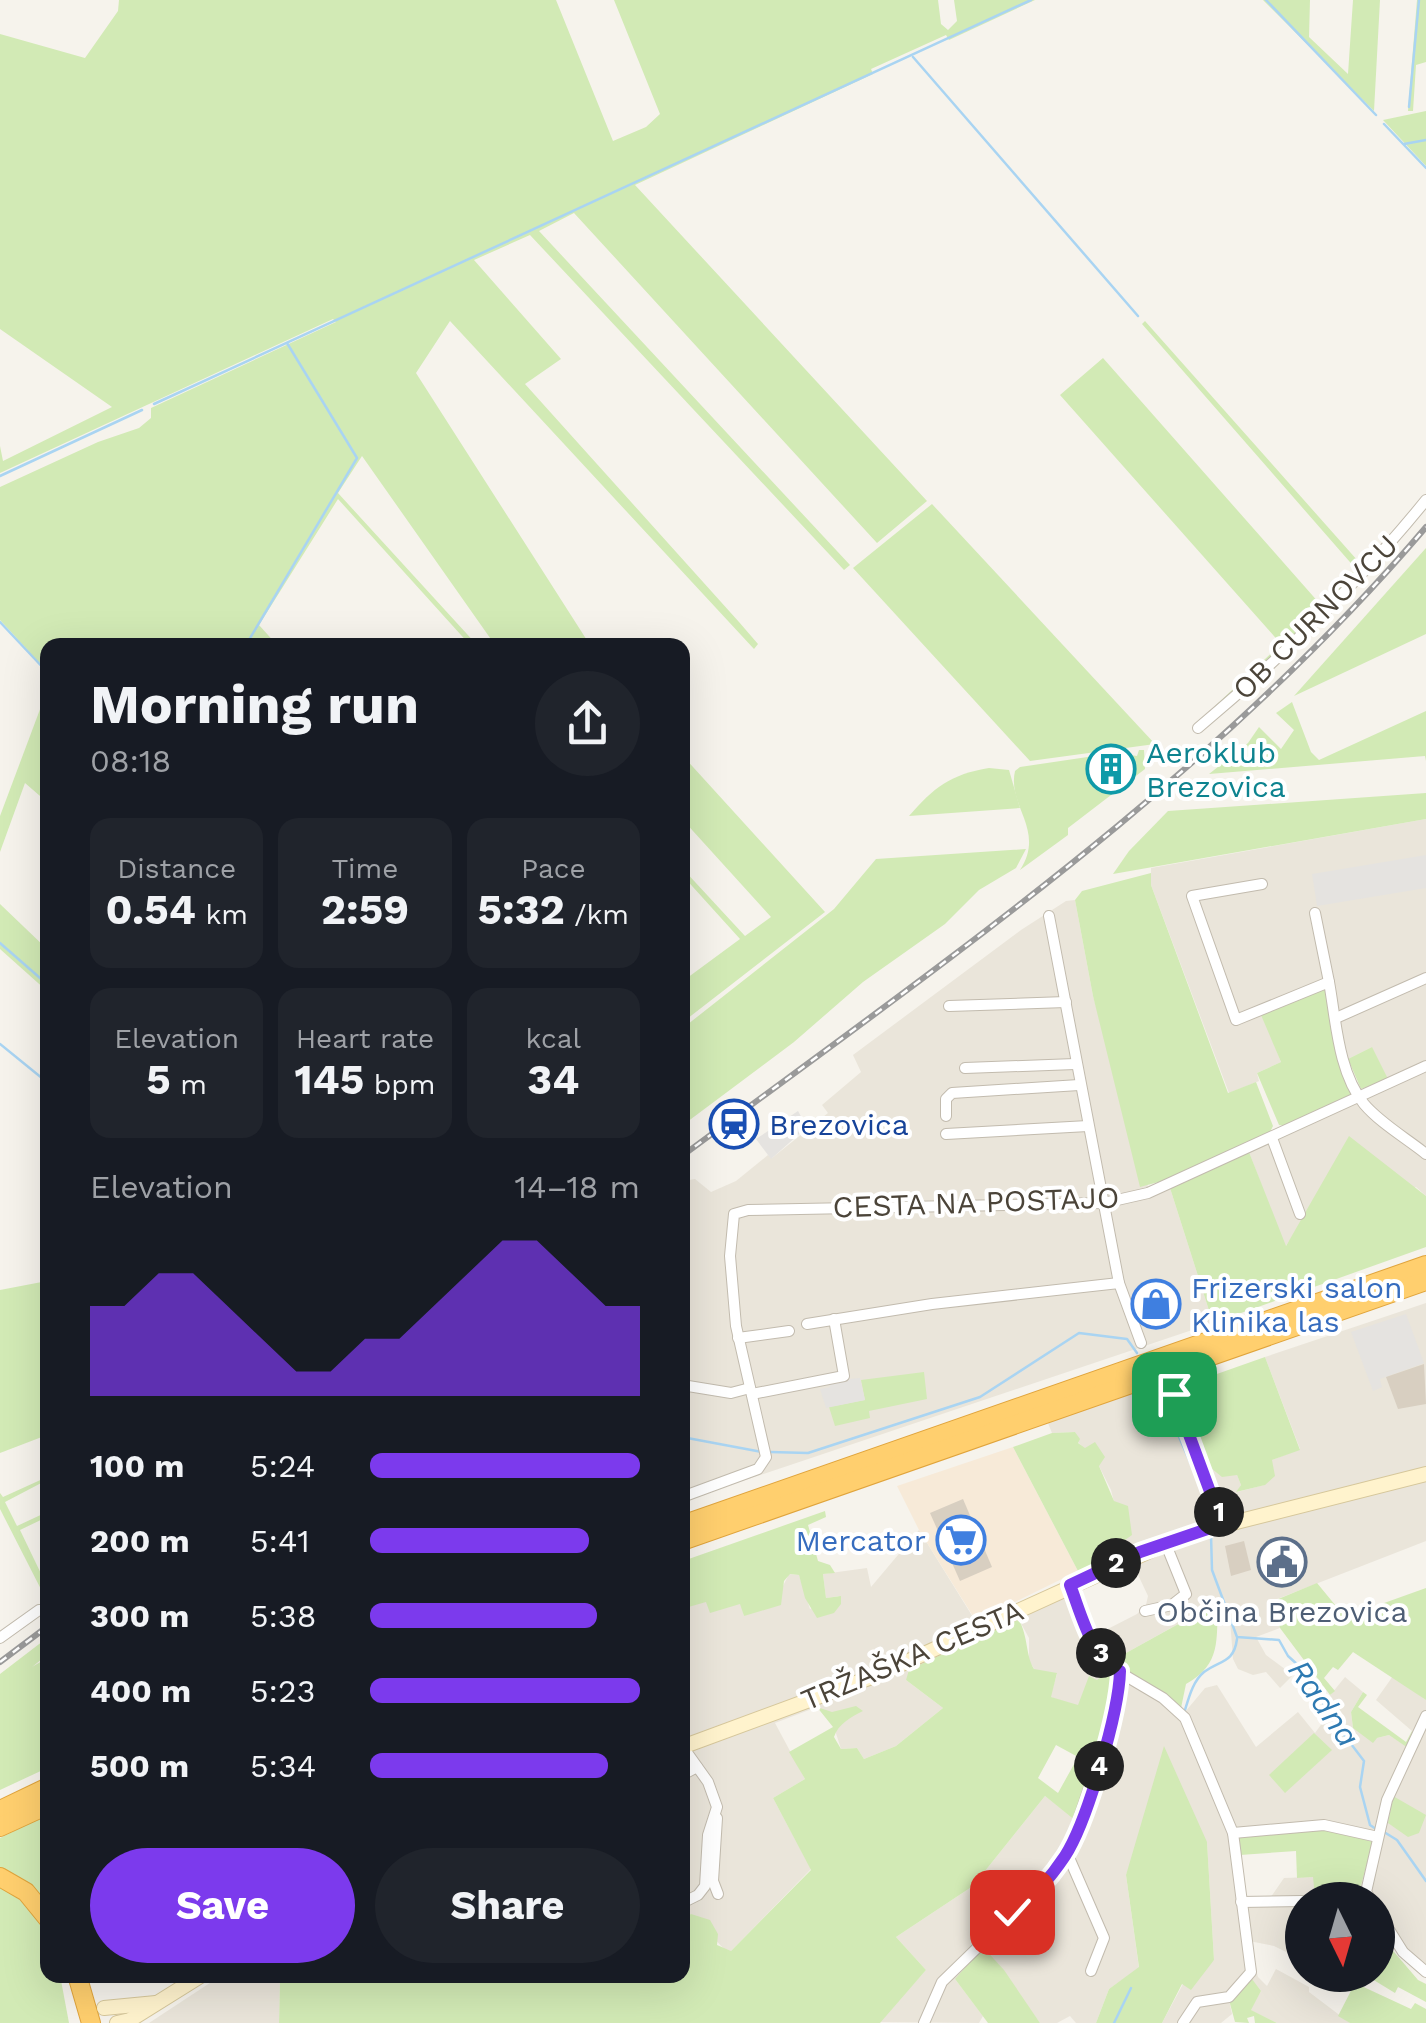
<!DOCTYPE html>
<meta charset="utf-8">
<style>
body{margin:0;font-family:"Work Sans",sans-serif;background:#20242c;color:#f1f3f6;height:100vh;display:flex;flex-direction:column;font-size:38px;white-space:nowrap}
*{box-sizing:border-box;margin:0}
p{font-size:32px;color:#9ea1a6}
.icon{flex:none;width:55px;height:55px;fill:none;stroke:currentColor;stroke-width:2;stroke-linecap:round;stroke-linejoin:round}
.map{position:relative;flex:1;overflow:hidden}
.sheet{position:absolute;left:40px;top:638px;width:650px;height:1345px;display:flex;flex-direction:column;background:#171b24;border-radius:20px;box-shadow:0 10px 40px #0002}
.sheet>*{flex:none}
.needle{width:65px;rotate:175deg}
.controls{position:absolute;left:1285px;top:1882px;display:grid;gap:20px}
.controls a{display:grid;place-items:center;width:110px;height:110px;border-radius:50%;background:#171b24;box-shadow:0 10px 40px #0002;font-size:50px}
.pin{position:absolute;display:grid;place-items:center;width:85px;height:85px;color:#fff;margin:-42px;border-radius:20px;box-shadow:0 5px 15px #0006}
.km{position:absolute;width:50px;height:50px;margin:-25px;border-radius:50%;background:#222;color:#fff;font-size:28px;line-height:50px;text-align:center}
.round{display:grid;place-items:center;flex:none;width:105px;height:105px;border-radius:52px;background:#20242c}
.head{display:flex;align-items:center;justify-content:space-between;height:170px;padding:0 50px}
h1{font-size:55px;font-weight:700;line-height:75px}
.figures{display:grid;grid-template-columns:repeat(3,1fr);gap:15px;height:170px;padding:10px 50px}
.figures div{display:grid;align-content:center;border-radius:20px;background:#20242c;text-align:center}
.figures b{font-size:42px;font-weight:700}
.figures small{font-size:28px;font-weight:400}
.figures p{font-size:28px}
.chart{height:280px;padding:20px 50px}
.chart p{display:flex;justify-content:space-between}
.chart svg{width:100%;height:180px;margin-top:10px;fill:#7c3aed;opacity:.7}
.button{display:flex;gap:20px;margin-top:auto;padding:20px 50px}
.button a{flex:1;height:115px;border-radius:60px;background:#7c3aed;color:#fff;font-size:40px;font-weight:700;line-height:115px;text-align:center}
.button a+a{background:#20242c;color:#f1f3f6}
ul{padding:0 50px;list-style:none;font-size:32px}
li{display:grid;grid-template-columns:160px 120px 1fr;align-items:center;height:75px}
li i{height:25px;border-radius:12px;background:#7c3aed}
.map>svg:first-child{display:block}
</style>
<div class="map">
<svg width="1426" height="2023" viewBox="0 0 1426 2023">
<rect width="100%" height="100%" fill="#f6f3ec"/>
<g fill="#eae5da">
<polygon points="1426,819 1426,1196 1416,1187 1302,1222 1285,1247 1246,1144 1364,1089 1372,1047 1348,1059 1262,1014 1281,1062 1257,1073 1259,1081 1229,1093 1151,885 1151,868"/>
<polygon points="1075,900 1093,996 1148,1187 1166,1180 1170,1188 1213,1323 683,1501 683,1181 695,1179 711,1192 736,1181 768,1155 772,1158 828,1113 822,1105 861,1072 853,1055 1021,930 1066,901"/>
<polygon points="1426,1303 1426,1541 1272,1601 1280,1628 1256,1637 1266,1655 1293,1675 1280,1688 1266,1672 1253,1675 1238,1669 1233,1659 1230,1619 1223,1599 1126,1653 1114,1652 1101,1642 1132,1674 1185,1712 1205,1688 1217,1685 1256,1747 1298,1712 1315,1733 1331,1711 1328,1698 1345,1677 1363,1692 1351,1712 1353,1728 1377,1738 1389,1735 1411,1749 1412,1731 1376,1700 1393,1676 1426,1700 1426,1977 1403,1958 1378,1920 1378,1900 1365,1900 1360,1889 1372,1847 1237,1838 1245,1898 1268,1901 1284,1878 1314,1877 1315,1900 1302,1900 1297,1908 1302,1912 1302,1960 1274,1946 1249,1941 1258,1977 1267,1986 1276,1969 1309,1987 1309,1992 1350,2023 1277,2023 1250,2010 1261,1991 1229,2000 1232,2014 1221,2023 1162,2023 1183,1984 1214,1960 1207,1842 1133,1857 1126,1875 1139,1968 1109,1989 1096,2023 1076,2023 1070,2016 1057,2023 1040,2023 1003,1973 955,1979 983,2016 979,2023 879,2022 926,1970 896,1937 973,1886 1045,1796 1076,1820 1086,1792 1078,1706 1050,1697 1057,1674 1035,1670 1029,1661 1029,1638 1018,1618 1075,1593 1096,1635 1137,1614 1146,1605 1148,1596 1125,1547 1111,1490 1099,1466 1078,1442 1075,1432 1052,1433 1048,1423 1157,1385 1167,1390 1180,1387 1206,1464 1221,1472 1237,1475 1241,1485 1237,1492 1264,1485 1272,1460 1300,1449 1265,1357"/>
<polygon points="919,1530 984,1635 915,1667 906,1680 943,1708 896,1746 864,1759 857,1748 841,1749 834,1727 817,1707 775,1723 805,1779 773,1798 811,1869 731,1951 725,1950 691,1914 683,1918 682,1596 685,1607 706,1601 741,1604 744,1616 783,1586 789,1574 799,1575 810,1609 840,1596 826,1598 823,1574 867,1568 871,1587"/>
<polygon points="222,1975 287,1975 280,1980 279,2023 149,2023"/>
</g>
<polygon fill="#f7ead8" points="1013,1447 1078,1571 976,1621 919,1530 897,1486"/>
<g fill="#d2eab5" fill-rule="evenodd">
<polygon points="119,0 556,0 613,141 646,127 660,114 614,0 938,0 941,24 948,30 957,21 954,0 1035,0 949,40 946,35 871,69 873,74 635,185 927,501 877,543 574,213 539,231 850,565 844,570 530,235 474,260 561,359 525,384 739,622 758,644 754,649 450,321 416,373 590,645 495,645 362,456 338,493 477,645 470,645 338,499 259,625 277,645 48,645 47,671 0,620 0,487 98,442 139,428 151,418 151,408 336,322 333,319 0,473 0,446 3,461 112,407 0,329 0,34 85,58 118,11"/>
<polygon points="1263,0 1310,0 1309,37 1348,74 1353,0 1380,0 1374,111"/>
<polygon points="1417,0 1426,0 1426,62 1416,65 1413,111 1408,111"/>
<polygon points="1426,111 1426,166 1383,120"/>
<polygon points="1145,321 1358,561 1363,571 1213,713 1214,707 1281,644 1060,395 1103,358 1320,604 1356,569 1142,324"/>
<polygon points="932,504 1155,744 1030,761 853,568"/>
<polygon points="1426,548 1426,634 1294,696"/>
<polygon points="44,673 48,676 47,802 25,783 0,852 0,816 45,696"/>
<polygon points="1292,702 1311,752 1319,760 1426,711 1426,761 1425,756 1209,774 1248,743 1259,727 1281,749 1294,730 1276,713"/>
<path d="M1139,750h5l1,19 -77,59v7l-48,35c26,-40 -13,-64 -5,-99l5,-4 81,-12 3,25 16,-2 -3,-25 20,3z"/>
<polygon points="683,756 825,912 683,1022 683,981 740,939 683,876 683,869 745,936 771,917 683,820"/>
<path d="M989,768l20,2 11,38 -111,8c24,-28 42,-42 80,-48z"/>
<polygon points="1426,793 1426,819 1113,874 1129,851 1168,811"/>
<polygon points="1026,849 1016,868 979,890 945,924 863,982 794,1042 683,1125 683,1028 834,909 876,859"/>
<polygon points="1151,873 1151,885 1228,1093 1256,1082 1273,1126 1269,1134 1166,1180 1140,1187 1093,996 1075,900 1082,891"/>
<polygon points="0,904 47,949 47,991 0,949"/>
<polygon points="1325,986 1351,1096 1285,1126 1279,1125 1257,1073 1281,1062 1261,1015"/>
<polygon points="1372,1047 1388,1079 1361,1089 1348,1059"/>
<polygon points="1349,1136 1426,1196 1426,1247 1213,1323 1170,1188 1249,1152 1286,1246"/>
<polygon points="47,1281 47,1435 0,1453 0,1290"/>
<polygon points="1265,1357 1300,1450 1272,1460 1275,1476 1265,1485 1236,1492 1241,1485 1237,1475 1222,1477 1206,1464 1180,1387"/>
<polygon points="924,1372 927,1399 869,1411 870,1418 835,1426 829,1407 865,1400 861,1380"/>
<polygon points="1075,1432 1080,1439 1078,1443 1085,1448 1095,1442 1105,1457 1099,1466 1114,1501 1128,1506 1132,1535 1125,1540 1123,1550 1078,1571 1013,1447 1052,1433"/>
<polygon points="47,1477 47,1480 5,1502 17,1526 47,1512 47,1517 20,1530 46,1584 47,1601 0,1509 0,1493 3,1497"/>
<polygon points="825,1511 826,1517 808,1525 818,1561 830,1565 835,1573 823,1574 826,1598 841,1596 841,1604 834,1613 817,1618 805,1598 799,1575 790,1574 784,1581 781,1605 744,1616 740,1604 710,1613 706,1602 685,1608 683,1561"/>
<polygon points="1317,1583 1345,1617 1426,1588 1426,1700 1353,1652 1338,1670 1333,1667 1324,1678 1335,1691 1330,1695 1280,1628 1271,1602"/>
<path d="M1218,1602c-2,38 4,62 -32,82l-5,24 -63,-44 -18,-22 5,-4 9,14 12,1z"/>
<path d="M1018,1618c11,20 7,36 16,51l23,4 -6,24 27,8 11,-29 8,4 12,-10 7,19 -40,132 -31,-25 -72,90 -77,51 30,33 -46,53h-601l1,-43 7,-5h395l1,-57 8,-4 19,6 8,14 -1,11 14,6 80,-81 -38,-72 32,-19 -16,-27 44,-25 -16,-20 15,5 24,-6 7,5c-12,6 -25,13 -29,26l7,12 16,-1 7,11 32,-13 47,-38 -37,-28 3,-10zM1056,1745l22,12 -20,36 -20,-15z"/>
<polygon points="47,1638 47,1655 32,1667 47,1658 45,1769 0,1790 0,1674"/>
<polygon points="1363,1692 1367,1695 1358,1707 1406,1742 1412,1731 1417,1736 1411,1750 1389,1735 1377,1738 1373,1743 1353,1728 1351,1712"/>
<polygon points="1314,1733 1332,1750 1285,1793 1269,1775"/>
<polygon points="1164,1746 1207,1842 1214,1960 1191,1990 1182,1984 1162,2023 1096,2023 1109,1989 1139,1967 1126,1875"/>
<polygon points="1393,1796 1426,1815 1419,1833 1408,1837 1388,1823"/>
<polygon points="44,1816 47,1911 0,1869 0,1838"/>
<polygon points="1323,1828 1373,1842 1360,1889 1315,1897 1313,1877 1297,1878 1296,1851 1240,1855 1237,1838"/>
<path d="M0,1887c42,24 47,42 48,88h12l9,48h-69z"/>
<polygon points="1383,1939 1418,1980 1426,1984 1426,2002 1398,1987 1395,1993 1372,1979 1378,1975 1378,1940"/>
<polygon points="983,1947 1004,1970 1040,2023 988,2023 955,1979"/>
<polygon points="1252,1979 1261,1991 1251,2010 1277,2023 1255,2023 1254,2016 1247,2018 1249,2023 1235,2022 1229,2000"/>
<polygon points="1355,1983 1411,2009 1415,2003 1426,2009 1426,2023 1350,2023 1338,2016"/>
</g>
<g fill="#e5e3e0">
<polygon points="1426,855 1426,888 1317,906 1312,874"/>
<polygon points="798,1111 807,1127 771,1159 756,1139"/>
<polygon points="1406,1314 1424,1363 1380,1379 1382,1387 1373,1391 1351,1332"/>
<polygon points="860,1378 865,1400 826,1408 820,1389 830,1387 828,1381"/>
</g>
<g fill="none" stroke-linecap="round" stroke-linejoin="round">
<g stroke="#a9d4f2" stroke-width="2.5">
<polyline points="1266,0 1376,115"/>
<polyline points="913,57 1138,316"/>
<polyline points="1409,107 1419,0"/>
<polyline points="1384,124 1426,168"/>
<polyline points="1404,144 1426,140"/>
<polyline points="154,404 1031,0"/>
<polyline points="0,476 142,410"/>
<polyline points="0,622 48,673"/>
<polyline points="246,645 357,458 287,343"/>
<polyline points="0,943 48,985"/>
<polyline points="0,1044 48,1083"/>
<polyline points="1176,1430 1205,1496 1209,1522"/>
<polyline points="682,1437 762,1452"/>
<polyline points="770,1452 808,1453 980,1397 1079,1333 1127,1339 1137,1353"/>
<polyline points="1211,1535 1212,1570 1237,1637 1279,1640 1288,1656 1309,1675 1329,1715 1364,1761 1360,1787 1370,1825 1376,1829"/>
<path d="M1185,1710c4,-13 8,-29 19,-38 16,-12 30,-9 33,-33"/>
<polyline points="1384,1832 1397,1840 1426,1881"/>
<polyline points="1114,2023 1131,1988"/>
</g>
</g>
<g fill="#d8cfc1">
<polygon points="1424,1364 1426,1404 1398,1409 1386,1377"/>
<polygon points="963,1499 992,1567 960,1581 930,1513"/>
<polygon points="1244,1541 1251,1570 1231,1576 1225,1546"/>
</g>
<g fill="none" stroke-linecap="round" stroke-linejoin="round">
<g stroke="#c2bbae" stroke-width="12">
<g id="minor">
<path d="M1198,728c83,-70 160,-144 228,-228"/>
<path d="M1262,884l-70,12 44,124 93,-38c7,38 9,90 35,122 16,19 42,34 62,50"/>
<polyline points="1315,913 1329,982"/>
<polyline points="1049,916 1119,1283 1141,1343"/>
<polyline points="949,1006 1066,1002"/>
<polyline points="1336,1018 1426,978"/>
<polyline points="965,1068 1075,1064"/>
<polyline points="946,1116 946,1099 952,1093 1079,1085"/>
<polyline points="946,1134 1088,1126"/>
<polyline points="1272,1138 1300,1214"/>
<polyline points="807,1324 932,1304 1119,1283"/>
<polyline points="738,1338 789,1331"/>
<polyline points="682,1385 731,1393 750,1388"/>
<polyline points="752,1394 844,1376 834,1319"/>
<polyline points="1174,1394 1223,1524"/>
<polyline points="682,1497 758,1469 766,1457 736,1326 730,1256 734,1214 748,1210 1104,1203 1148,1193 1426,1066"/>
<polyline points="1069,1585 1092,1639 1109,1666 1163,1698 1185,1718 1233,1833 1251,1972 1229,1997 1197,2002 1183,2023"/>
<polyline points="1145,1611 1172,1605 1186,1594 1165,1542"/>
<polyline points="0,1638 39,1610 48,1610"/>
<polyline points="682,1775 697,1767"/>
<polyline points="717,1818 713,1881 718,1894"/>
<polyline points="1233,1833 1324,1825 1378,1837"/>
<polyline points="1067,1853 1104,1938 1091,1971"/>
<polyline points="1314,1900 1366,1892"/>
<polyline points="1371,1900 1366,1892 1387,1800 1426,1716"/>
<polyline points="1241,1902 1302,1901"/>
<polyline points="682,1903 698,1895 705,1886 708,1835 717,1807 708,1782 683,1747"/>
<polyline points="1378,1912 1403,1952 1426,1972"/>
<polyline points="924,2023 942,1982 1042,1885 1067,1853 1117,1706 1120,1671"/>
</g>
</g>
<g stroke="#d6c79b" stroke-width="16">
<g id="secondary">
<polyline points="682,1747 880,1674 1185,1535 1426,1474"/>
<polyline points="104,2008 156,2003"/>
<polyline points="117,2023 130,2020 202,1975"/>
</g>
</g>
<g stroke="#e0a43c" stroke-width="20">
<g id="motorway">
<polyline points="682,1525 1426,1265"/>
<polyline points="682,1541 1426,1281"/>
<polyline points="0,1810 48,1787"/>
<polyline points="0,1827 48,1805"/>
<polyline points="0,1877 26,1892 48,1919"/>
<polyline points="77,1975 91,2023"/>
</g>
</g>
<use href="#minor" stroke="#fff" stroke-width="10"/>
<use href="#secondary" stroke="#fff3cd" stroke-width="14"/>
<use href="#motorway" stroke="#ffcf6e" stroke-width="18"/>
<g stroke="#9a9a9a" stroke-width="6">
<g id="rail">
<path d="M682,1156c262,-194 532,-379 744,-629"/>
<polyline points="0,1662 48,1626"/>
</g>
</g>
<use href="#rail" stroke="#fff" stroke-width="2.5" stroke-dasharray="8" stroke-linecap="butt"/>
</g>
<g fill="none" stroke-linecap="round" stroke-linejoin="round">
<g stroke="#fff" stroke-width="20">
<path id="route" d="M1012,1912c21,-14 39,-35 53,-56 22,-34 54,-144 55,-185 -29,-13 -39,-58 -50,-86l70,-33 82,-28 -48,-130"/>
</g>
<use href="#route" stroke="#7c3aed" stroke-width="12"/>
</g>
<defs>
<g id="building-ring" transform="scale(2.5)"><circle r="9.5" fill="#fff" stroke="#0f9aa8" stroke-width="1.5"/><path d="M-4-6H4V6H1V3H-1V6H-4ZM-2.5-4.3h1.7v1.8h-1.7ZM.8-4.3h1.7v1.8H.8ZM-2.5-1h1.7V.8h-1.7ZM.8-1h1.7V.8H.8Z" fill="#0f9aa8"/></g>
<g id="station-ring" transform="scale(2.5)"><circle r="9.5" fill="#fff" stroke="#1a4fb4" stroke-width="1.5"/><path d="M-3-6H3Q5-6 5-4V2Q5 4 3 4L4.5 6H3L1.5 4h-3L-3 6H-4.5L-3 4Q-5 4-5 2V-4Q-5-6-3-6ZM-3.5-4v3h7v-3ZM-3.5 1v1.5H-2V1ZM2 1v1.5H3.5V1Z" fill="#1a4fb4"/></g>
<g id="shop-ring" transform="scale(2.5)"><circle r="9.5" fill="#fff" stroke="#3f7fe0" stroke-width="1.5"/><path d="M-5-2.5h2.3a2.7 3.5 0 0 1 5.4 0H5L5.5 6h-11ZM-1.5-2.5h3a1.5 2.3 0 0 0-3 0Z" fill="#3f7fe0"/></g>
<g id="supermarket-ring" transform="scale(2.5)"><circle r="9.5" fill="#fff" stroke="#3f7fe0" stroke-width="1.5"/><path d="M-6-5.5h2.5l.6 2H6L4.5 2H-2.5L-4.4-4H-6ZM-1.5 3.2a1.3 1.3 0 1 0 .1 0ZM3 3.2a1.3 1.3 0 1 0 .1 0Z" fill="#3f7fe0"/></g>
<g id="civic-ring" transform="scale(2.5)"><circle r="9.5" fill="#fff" stroke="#5c6f8a" stroke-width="1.5"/><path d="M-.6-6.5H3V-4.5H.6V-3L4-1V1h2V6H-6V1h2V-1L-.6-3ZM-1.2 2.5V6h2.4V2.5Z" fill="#5c6f8a"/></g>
</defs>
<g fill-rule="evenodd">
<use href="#building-ring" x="1111" y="769"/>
<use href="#station-ring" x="734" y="1124"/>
<use href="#shop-ring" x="1156" y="1304"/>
<use href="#supermarket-ring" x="961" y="1540"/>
<use href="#civic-ring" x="1282" y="1562"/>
</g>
<g text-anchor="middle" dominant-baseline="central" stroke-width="8" stroke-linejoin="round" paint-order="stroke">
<g font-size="30" fill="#4b4439" stroke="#fff">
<text transform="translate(1315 617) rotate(-45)">OB CURNOVCU</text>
<text transform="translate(976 1202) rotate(-2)">CESTA NA POSTAJO</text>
<text transform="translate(912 1655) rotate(-23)">TRŽAŠKA CESTA</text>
</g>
<g font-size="30" fill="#0d838f" stroke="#fff" text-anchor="start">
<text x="1146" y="752">Aeroklub<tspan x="1146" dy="34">Brezovica</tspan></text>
</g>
<g font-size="30" fill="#164399" stroke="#fff" text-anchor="start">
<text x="769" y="1124">Brezovica</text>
</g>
<g font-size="30" fill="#366cbe" stroke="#fff" text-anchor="start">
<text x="1191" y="1287">Frizerski salon<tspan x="1191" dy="34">Klinika las</tspan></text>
<text x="926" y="1540" text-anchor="end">Mercator</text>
</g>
<g font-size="30" fill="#4e5e75" stroke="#fff">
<text x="1282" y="1611">Občina Brezovica</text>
</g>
<g font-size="32" font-style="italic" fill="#2e7ab2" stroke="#fff">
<text transform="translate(1324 1703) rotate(55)">Radna</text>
</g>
</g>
</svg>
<div class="controls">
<a><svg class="needle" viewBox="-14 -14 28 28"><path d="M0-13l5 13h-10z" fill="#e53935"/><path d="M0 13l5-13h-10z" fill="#9ea1a6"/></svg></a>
</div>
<div class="pin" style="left:1174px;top:1394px;background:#1e9e55"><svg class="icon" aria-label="arrive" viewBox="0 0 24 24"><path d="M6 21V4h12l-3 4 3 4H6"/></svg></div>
<div class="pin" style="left:1012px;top:1912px;background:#d93025"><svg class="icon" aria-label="check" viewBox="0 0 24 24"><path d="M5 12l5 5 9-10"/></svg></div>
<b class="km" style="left:1219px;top:1512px">1</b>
<b class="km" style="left:1116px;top:1563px">2</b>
<b class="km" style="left:1101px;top:1653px">3</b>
<b class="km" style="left:1099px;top:1766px">4</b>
<section class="sheet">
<div class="head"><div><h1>Morning run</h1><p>08:18</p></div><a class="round"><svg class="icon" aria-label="share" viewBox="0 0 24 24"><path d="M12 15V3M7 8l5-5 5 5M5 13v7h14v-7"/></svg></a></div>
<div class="figures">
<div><p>Distance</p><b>0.54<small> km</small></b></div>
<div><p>Time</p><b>2:59</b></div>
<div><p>Pace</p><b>5:32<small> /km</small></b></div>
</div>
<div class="figures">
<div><p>Elevation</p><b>5<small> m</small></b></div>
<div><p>Heart rate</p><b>145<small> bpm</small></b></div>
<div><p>kcal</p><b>34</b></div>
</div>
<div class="chart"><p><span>Elevation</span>14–18 m</p>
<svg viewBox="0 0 160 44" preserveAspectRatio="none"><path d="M0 44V22L10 22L20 14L30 14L40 22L50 30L60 38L70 38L80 30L90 30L100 22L110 14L120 6L130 6L140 14L150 22L160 22V44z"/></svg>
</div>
<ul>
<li><b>100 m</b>5:24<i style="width:100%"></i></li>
<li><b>200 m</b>5:41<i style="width:81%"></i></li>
<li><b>300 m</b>5:38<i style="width:84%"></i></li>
<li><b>400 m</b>5:23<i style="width:100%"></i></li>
<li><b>500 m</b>5:34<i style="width:88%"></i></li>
</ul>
<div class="button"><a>Save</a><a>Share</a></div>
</section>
</div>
